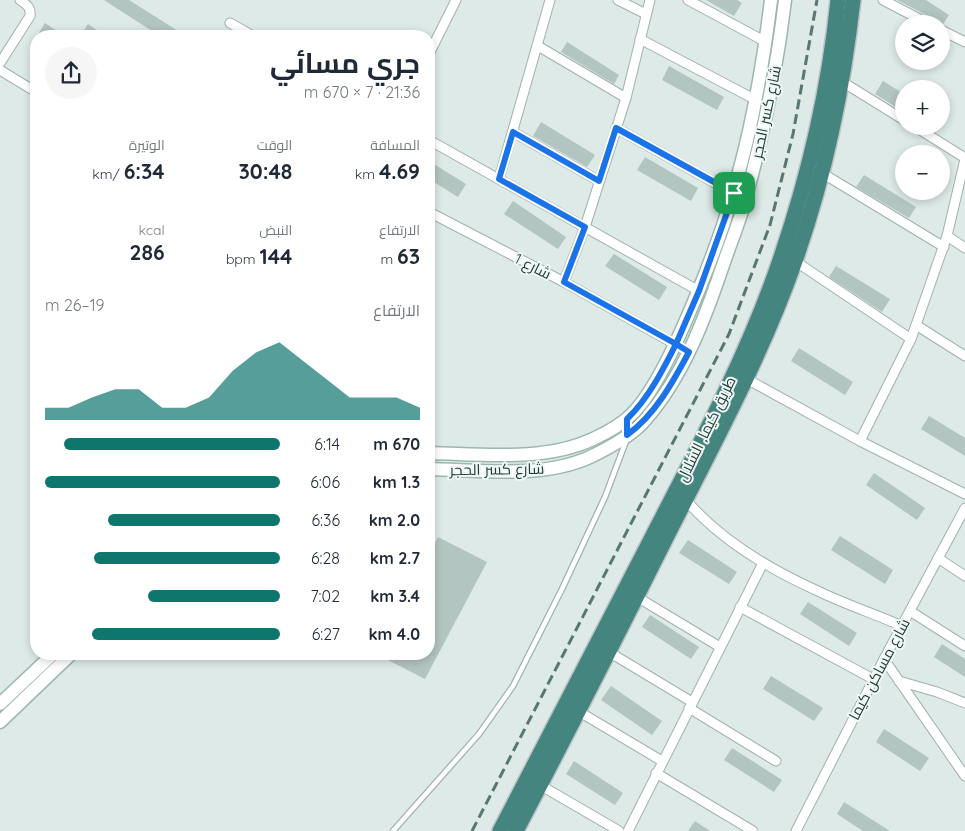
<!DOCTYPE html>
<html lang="ar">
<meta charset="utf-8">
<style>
body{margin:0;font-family:Quicksand,Cairo,sans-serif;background:#f6f6f7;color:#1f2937;direction:rtl;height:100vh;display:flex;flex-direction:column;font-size:19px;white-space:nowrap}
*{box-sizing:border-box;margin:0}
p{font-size:16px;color:#747a83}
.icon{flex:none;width:28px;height:28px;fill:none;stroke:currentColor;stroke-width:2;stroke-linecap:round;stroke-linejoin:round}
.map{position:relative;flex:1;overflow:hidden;direction:ltr}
.panel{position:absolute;left:30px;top:30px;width:405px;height:630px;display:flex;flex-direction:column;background:#fff;border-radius:20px;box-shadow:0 2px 8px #0003;direction:rtl}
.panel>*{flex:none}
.buttons{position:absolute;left:895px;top:15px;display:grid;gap:10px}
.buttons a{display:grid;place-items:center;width:55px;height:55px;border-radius:50%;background:#fff;box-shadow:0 2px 8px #0003;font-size:25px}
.pin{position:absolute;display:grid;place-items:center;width:42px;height:42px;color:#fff;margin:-21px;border-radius:10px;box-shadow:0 2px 8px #0006}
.round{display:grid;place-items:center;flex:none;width:52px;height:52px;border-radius:26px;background:#f6f6f7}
.headline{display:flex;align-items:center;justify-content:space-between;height:85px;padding:0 15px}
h1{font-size:28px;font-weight:700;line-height:38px}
.figures{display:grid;grid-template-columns:repeat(3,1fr);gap:8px;height:85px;padding:5px 15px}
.figures div{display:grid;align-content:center}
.figures b{font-size:21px;font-weight:700}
.figures small{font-size:14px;font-weight:400}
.figures p{font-size:14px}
.chart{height:140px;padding:10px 15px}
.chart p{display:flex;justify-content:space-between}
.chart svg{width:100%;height:90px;margin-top:5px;fill:#0f766e;opacity:.7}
ul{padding:0 15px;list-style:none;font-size:16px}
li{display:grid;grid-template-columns:80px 60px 1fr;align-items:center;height:38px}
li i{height:12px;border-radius:6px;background:#0f766e}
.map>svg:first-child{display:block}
</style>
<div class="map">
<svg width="965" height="831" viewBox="0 0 965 831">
<rect width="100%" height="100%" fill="#ddeae7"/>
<g fill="#b3c5c0">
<polygon points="104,0 129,0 186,36 148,36 152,31"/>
<polygon points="706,0 737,0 742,3 734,16"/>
<polygon points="897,0 926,0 949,15 943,24 935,24 932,18"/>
<polygon points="45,23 65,36 37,36"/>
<polygon points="88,24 106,36 80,36"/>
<polygon points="567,42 619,75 614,84 561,52"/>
<polygon points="669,66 724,97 717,110 662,80"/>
<polygon points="883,81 904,94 904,112 875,94"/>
<polygon points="541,122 595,155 587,167 533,136"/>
<polygon points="645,157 698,188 691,201 637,170"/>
<polygon points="429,161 466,184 458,197 429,179"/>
<polygon points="864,175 916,207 909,218 856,187"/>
<polygon points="513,201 566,237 558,249 504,214"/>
<polygon points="614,254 667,287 659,300 605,266"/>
<polygon points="836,266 890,299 882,312 829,277"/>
<polygon points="799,348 853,382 845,395 791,361"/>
<polygon points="929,416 965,438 965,456 921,429"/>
<polygon points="874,473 925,508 917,520 866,485"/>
<polygon points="840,536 893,570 885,584 831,550"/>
<polygon points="438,537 487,562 425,679 376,654 429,654 429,554"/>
<polygon points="688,540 737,572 729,584 679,553"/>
<polygon points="808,602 857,633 849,646 800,614"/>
<polygon points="650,615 699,647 691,659 642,627"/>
<polygon points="942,644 965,659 965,677 934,657"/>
<polygon points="771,676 823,708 814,721 763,689"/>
<polygon points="611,686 662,721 652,735 601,700"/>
<polygon points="884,729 929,758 920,771 876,742"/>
<polygon points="732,748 782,780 774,792 724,760"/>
<polygon points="574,761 623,793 615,805 566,774"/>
<polygon points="844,802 890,831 863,831 837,814"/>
<polygon points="695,821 710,831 688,831"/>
</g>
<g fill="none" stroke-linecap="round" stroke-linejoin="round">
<g stroke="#a0b2af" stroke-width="7">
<polyline id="service" points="393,831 479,734 513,686 562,589 605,497 626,441"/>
</g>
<g stroke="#a0b2af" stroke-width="11">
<g id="minor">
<polyline points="618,0 646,14"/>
<polyline points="688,0 766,42"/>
<polyline points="883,0 929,24"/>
<polyline points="230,23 253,36"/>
<polyline points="941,30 965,42"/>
<polyline points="640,39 756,100"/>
<polyline points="538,46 626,98"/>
<polyline points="429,54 456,0"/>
<path d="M0,63l30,-47c1,-9 -3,-11 -10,-16"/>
<polyline points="0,70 36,92"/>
<polyline points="841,81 904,120"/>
<polyline points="914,126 965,158"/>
<polyline points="616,128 733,193"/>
<polyline points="513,132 599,181"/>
<polyline points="429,140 699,291"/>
<polyline points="822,173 944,247"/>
<polyline points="499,179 550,0"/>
<polyline points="429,212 564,282 689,352"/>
<polyline points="947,236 965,248"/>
<polyline points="795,261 911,339"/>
<polyline points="564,282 585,227 626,98 650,0"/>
<polyline points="916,325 965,356"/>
<polyline points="743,377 860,441 965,494"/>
<polyline points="860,441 911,339 916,325 947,236 965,159"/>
<path d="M686,500c35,41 85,70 134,92 27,13 55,22 82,34"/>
<polyline points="938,558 965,576"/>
<polyline points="637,597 720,647"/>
<polyline points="740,607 873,679"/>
<polyline points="910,611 965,646"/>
<polyline points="609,652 692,702"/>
<polyline points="884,659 965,776"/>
<polyline points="899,681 937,692 965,703"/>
<polyline points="689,708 776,761"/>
<polyline points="578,711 662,761"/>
<polyline points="656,773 753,831"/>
<polyline points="540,785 619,831"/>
<polyline points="628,831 763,563"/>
<polyline points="796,831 884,659 965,508"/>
</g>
</g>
<g stroke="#9cb7b1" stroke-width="15">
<g id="secondary">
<path d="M429,453c53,1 115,9 164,-14 13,-6 28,-14 38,-24 21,-20 40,-61 52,-88 19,-43 37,-88 50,-134 19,-63 30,-128 38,-193"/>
<path d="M429,469c51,1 113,10 161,-12 19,-9 42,-21 56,-38 37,-43 58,-98 76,-151 8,-24 18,-47 24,-71 18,-65 31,-130 39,-197"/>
<polyline points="0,704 53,654"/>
<polyline points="0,722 71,654"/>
</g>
</g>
<g stroke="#bcc4c3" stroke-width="18">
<g id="trunk">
<path d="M500,831c49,-93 96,-186 144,-278 47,-92 99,-187 133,-284 30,-86 52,-178 61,-269"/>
<path d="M516,831c52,-99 103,-199 153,-299 45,-89 93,-177 126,-271 30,-85 48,-172 58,-261"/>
</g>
</g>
<use href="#service" stroke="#fff" stroke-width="4.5"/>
<use href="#minor" stroke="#fff" stroke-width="9"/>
<use href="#secondary" stroke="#fff" stroke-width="12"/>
<use href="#trunk" stroke="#448580" stroke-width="15"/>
<polyline stroke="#587773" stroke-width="3" stroke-dasharray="10 5" stroke-linecap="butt" points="472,831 729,334 770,225 793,134 817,0"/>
</g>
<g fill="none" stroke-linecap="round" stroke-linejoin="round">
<g stroke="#fff" stroke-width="10">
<path id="route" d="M734,193l-118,-65 -17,53 -86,-49 -14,47 86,48 -21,55 112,62c-13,26 -28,55 -49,75v16c28,-20 46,-53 62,-83l-13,-8 23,-53 35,-98"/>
</g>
<use href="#route" stroke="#1a73e8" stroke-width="6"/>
</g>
<g text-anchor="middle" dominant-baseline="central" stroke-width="4" stroke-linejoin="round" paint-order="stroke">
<g font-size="15" fill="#1e3a37" stroke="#eef7f4">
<text transform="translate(766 112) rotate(-78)">شارع كسر الحجر</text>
<text transform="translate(533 266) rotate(27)">شارع 1</text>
<text transform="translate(706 429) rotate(-64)">طريق كيما, الشلال</text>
<text transform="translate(497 469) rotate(-1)">شارع كسر الحجر</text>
<text transform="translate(879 669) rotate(-62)">شارع مساكن كيما</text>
</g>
</g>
</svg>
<div class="buttons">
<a><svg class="icon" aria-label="layers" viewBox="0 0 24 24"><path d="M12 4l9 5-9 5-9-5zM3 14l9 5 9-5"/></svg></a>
<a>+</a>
<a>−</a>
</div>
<div class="pin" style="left:734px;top:193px;background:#1e9e55"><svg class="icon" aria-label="arrive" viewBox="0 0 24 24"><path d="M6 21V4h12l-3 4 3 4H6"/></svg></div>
<section class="panel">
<div class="headline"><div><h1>جري مسائي</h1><p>21:36 · 7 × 670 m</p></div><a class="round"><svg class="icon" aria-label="share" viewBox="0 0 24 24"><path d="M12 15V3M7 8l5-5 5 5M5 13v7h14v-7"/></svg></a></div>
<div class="figures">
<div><p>المسافة</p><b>4.69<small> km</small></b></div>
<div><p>الوقت</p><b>30:48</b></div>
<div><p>الوتيرة</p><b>6:34<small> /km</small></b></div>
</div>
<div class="figures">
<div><p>الارتفاع</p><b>63<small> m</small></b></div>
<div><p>النبض</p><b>144<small> bpm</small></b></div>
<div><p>kcal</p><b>286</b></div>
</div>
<div class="chart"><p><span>الارتفاع</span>19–26 m</p>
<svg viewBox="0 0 160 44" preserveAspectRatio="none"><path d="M0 44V38L10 38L20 33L30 29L40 29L50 38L60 38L70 33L80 20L90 11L100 6L110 15L120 24L130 33L140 33L150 33L160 38V44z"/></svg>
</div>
<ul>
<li><b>670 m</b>6:14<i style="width:92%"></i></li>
<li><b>1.3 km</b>6:06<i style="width:100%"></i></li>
<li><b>2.0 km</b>6:36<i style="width:73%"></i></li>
<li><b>2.7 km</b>6:28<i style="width:79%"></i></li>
<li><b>3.4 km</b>7:02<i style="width:56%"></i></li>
<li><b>4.0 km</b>6:27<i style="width:80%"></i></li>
</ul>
</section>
</div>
